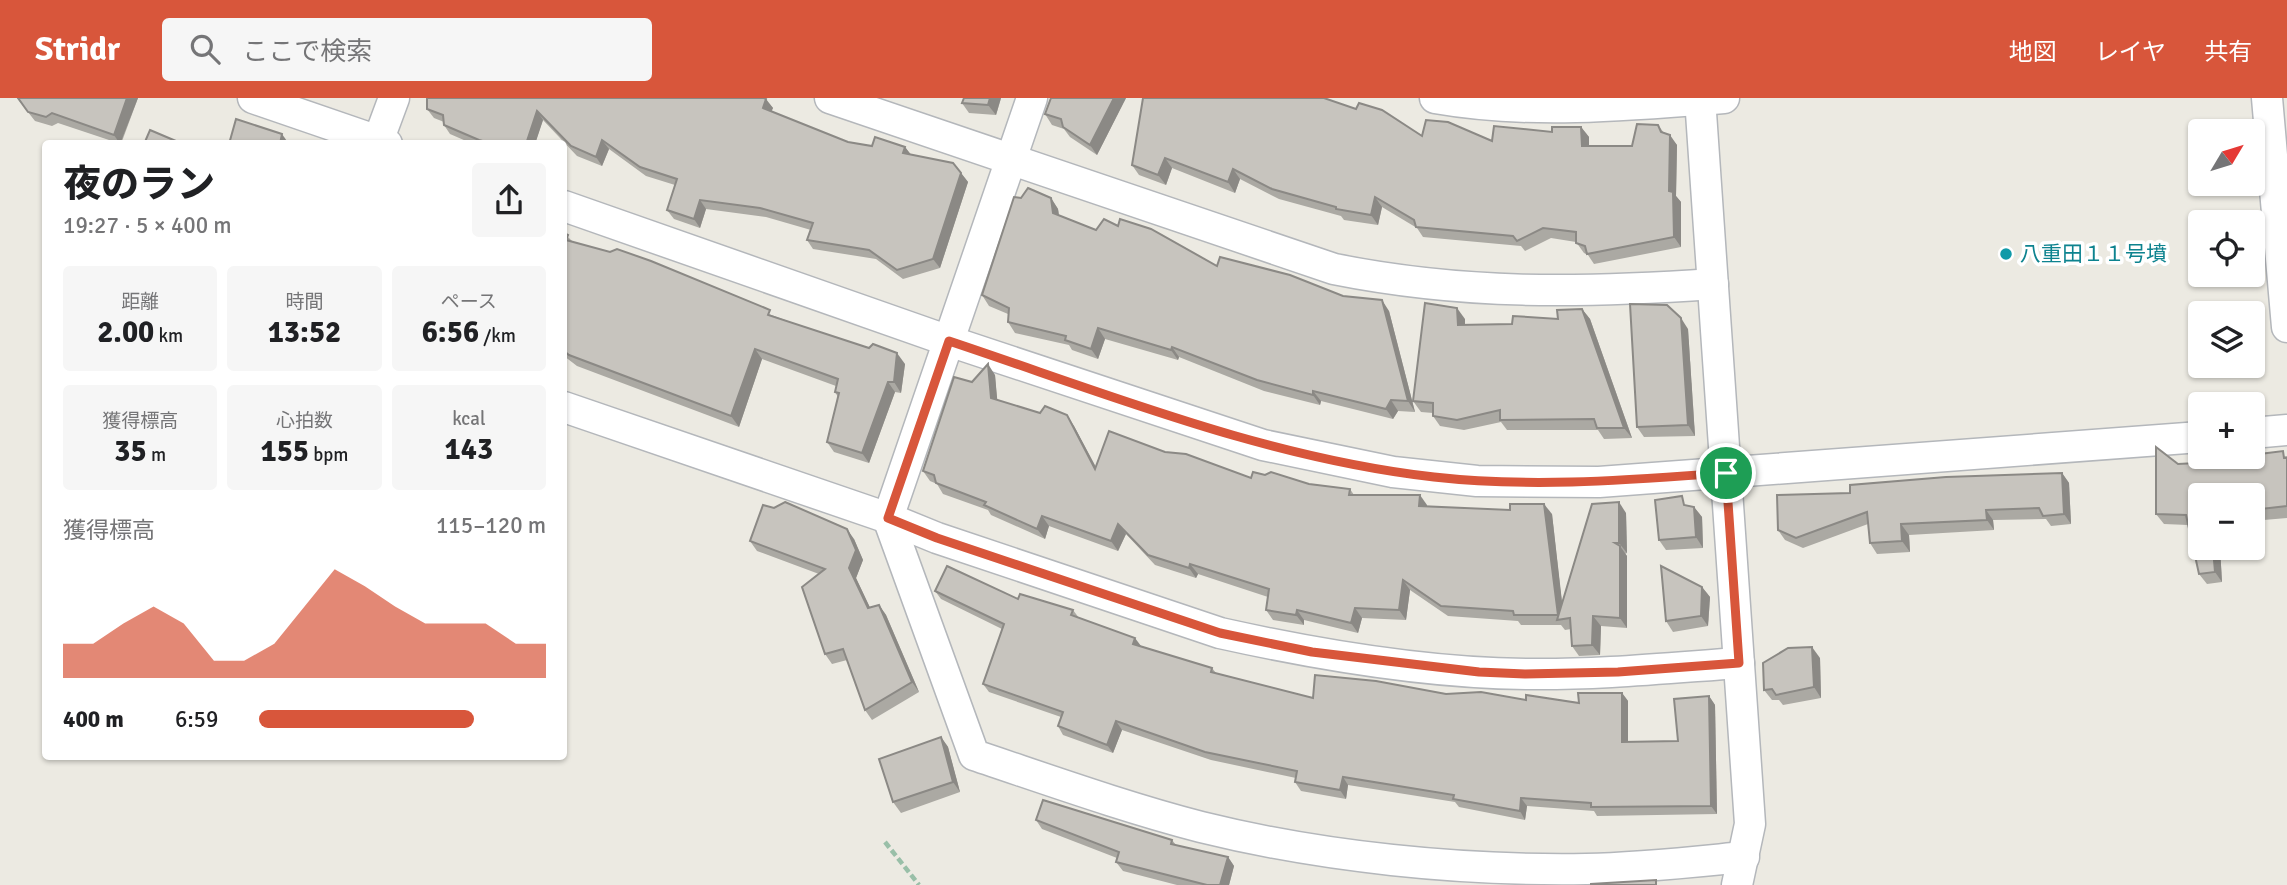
<!DOCTYPE html>
<html lang="ja">
<meta charset="utf-8">
<style>
body{margin:0;font-family:Signika,"Noto Sans JP",sans-serif;background:#f6f6f6;color:#202124;height:100vh;display:flex;flex-direction:column;font-size:26px;white-space:nowrap}
*{box-sizing:border-box;margin:0}
p{font-size:23px;color:#757577}
.icon{flex:none;width:38px;height:38px;fill:none;stroke:currentColor;stroke-width:2;stroke-linecap:round;stroke-linejoin:round}
.map{position:relative;flex:1;overflow:hidden}
.panel{position:absolute;left:42px;top:42px;width:525px;height:620px;display:flex;flex-direction:column;background:#fff;border-radius:7px;box-shadow:0 2px 5px #0004}
.panel>*{flex:none}
.needle{width:46px;rotate:52deg}
.buttons{position:absolute;left:2188px;top:21px;display:grid;gap:14px}
.buttons a{display:grid;place-items:center;width:77px;height:77px;border-radius:7px;background:#fff;box-shadow:0 2px 5px #0004;font-size:35px}
.pin{position:absolute;display:grid;place-items:center;width:60px;height:60px;color:#fff;margin:-30px;border:4px solid #fff;border-radius:50%;box-shadow:0 2px 7px #0007}
.round{display:grid;place-items:center;flex:none;width:74px;height:74px;border-radius:7px;background:#f6f6f6}
.headline{display:flex;align-items:center;justify-content:space-between;height:119px;padding:0 21px}
h1{font-size:38px;font-weight:800;line-height:52px}
.figures{display:grid;grid-template-columns:repeat(3,1fr);gap:10px;height:119px;padding:7px 21px}
.figures div{display:grid;align-content:center;border-radius:7px;background:#f6f6f6;text-align:center}
.figures b{font-size:30px;font-weight:800}
.figures small{font-size:19px;font-weight:400}
.figures p{font-size:19px}
.chart{height:196px;padding:14px 21px}
.chart p{display:flex;justify-content:space-between}
.chart svg{width:100%;height:126px;margin-top:7px;fill:#d8563b;opacity:.7}
ul{padding:0 21px;list-style:none;font-size:23px}
li{display:grid;grid-template-columns:112px 84px 1fr;align-items:center;height:52px}
li i{height:18px;border-radius:9px;background:#d8563b}
header{display:flex;align-items:center;gap:42px;box-sizing:border-box;height:98px;padding:0 35px;background:#d8563b;color:#fff}
header strong{font-size:33px}
nav{display:flex;gap:38px;margin-inline-start:auto;font-size:24px}
.search{width:490px;height:63px;background:#f6f6f6;display:flex;align-items:center;gap:18px;box-sizing:border-box;padding:0 24px;border-radius:7px;color:#757577;font-size:26px}
.map>svg:first-child{display:block}
</style>
<header>
<strong>Stridr</strong>
<div class="search"><svg class="icon" aria-label="search" viewBox="0 0 24 24"><circle cx="10" cy="10" r="6"/><path d="M15 15l6 6"/></svg>ここで検索</div>
<nav><a>地図</a><a>レイヤ</a><a>共有</a></nav>
</header>
<div class="map">
<svg width="2287" height="787" viewBox="0 0 2287 787">
<rect width="100%" height="100%" fill="#eceae2"/>
<g fill="none" stroke-linecap="round" stroke-linejoin="round">
<g stroke="#b4b7bb" stroke-width="33">
<g id="street">
<polyline points="253,0 387,46"/>
<path d="M830,0l504,171c130,26 247,24 379,15"/>
<path d="M1032,0l-144,420 86,237c75,25 150,52 227,72 121,30 260,44 385,42 53,-1 106,-7 158,-12"/>
<path d="M1435,0c97,17 192,7 289,0"/>
<polyline points="1700,0 1750,726 1737,787"/>
<polyline points="2267,0 2287,229"/>
<polyline points="377,46 394,0"/>
<polyline points="564,108 949,243 1263,347 1393,374 1477,383 1599,384 2200,339"/>
<path d="M564,309l324,111 49,20 283,95c99,22 204,40 306,41 71,1 142,-6 213,-11"/>
<polyline points="2252,335 2287,332"/>
</g>
</g>
<polyline stroke="#99bfa8" stroke-width="4.5" stroke-dasharray="7 3.5" stroke-linecap="butt" points="885,744 919,787"/>
<use href="#street" stroke="#fff" stroke-width="30"/>
</g>
<g fill="#aba9a3">
<polygon points="17,0 138,0 121,46 58,25 52,28 35,23"/>
<polygon points="426,0 764,0 773,10 771,13 848,44 872,48 905,49 911,57 961,75 968,84 940,170 903,181 876,161 813,151 807,142 811,132 766,119 706,111 700,130 674,121 667,112 675,87 646,78 609,51 602,68 577,58 543,22 535,46 473,46 450,36 444,27 444,24 434,20 427,11 427,2"/>
<polygon points="1001,0 996,17 969,15 962,5"/>
<polygon points="1126,0 1097,57 1070,39 1064,31 1052,27 1045,16"/>
<polygon points="1143,0 1422,38 1492,43 1552,34 1581,29 1589,39 1589,48 1632,48 1658,27 1664,35 1677,47 1676,98 1681,104 1681,149 1594,166 1588,157 1584,155 1576,144 1551,140 1525,153 1521,148 1423,139 1417,130 1382,109 1378,127 1344,122 1341,118 1279,101 1240,81 1235,95 1172,70 1166,87 1139,77 1132,67"/>
<polygon points="1021,100 1051,100 1058,111 1059,117 1096,132 1217,168 1343,198 1389,213 1415,314 1398,313 1393,321 1321,303 1320,307 1264,293 1179,259 1178,262 1105,241 1098,261 1072,252 1069,247 1015,235 1008,224 1008,216 989,208 982,197"/>
<polygon points="564,135 573,144 905,266 901,295 895,294 869,365 834,354 827,344 838,299 835,294 836,288 762,261 739,329 577,268 564,258"/>
<polygon points="1582,211 1590,221 1632,340 1604,341 1598,332 1507,332 1501,324 1464,332 1440,328 1433,318 1433,315 1421,314 1413,303 1465,221 1465,227 1512,226 1558,221"/>
<polygon points="1688,231 1695,338 1644,339 1637,329"/>
<polygon points="995,277 997,302 1074,328 1096,369 1165,354 1251,380 1265,377 1309,386 1350,391 1354,397 1427,407 1427,409 1552,416 1562,506 1626,415 1627,455 1625,456 1627,458 1627,530 1601,528 1600,557 1579,558 1572,548 1571,531 1565,532 1561,527 1521,527 1518,523 1448,518 1410,492 1406,522 1362,520 1358,535 1304,522 1304,527 1273,522 1266,512 1268,499 1198,476 1196,480 1155,467 1126,436 1118,453 1049,428 1045,441 991,417 988,412 943,396 937,386 930,383 923,373"/>
<polygon points="2287,358 2287,420 2252,423 2252,397 2200,397 2200,450 2220,450 2222,484 2207,486 2199,476 2188,427 2164,426 2156,416 2178,366 2235,363"/>
<polygon points="2062,375 2069,385 2071,426 2051,428 2046,421 1993,422 1994,432 1909,437 1910,454 1877,456 1870,445 1868,426 1803,450 1785,442 1778,432 1850,395"/>
<polygon points="1694,409 1702,419 1703,450 1666,452 1659,442"/>
<polygon points="854,441 863,462 856,480 870,510 879,507 886,517 919,594 872,622 865,612 847,562 832,566 825,556 819,476 757,453 750,443"/>
<polygon points="1702,489 1710,499 1708,528 1673,534 1666,523"/>
<polygon points="935,493 1018,501 1073,512 1079,520 1141,548 1212,570 1216,575 1313,600 1446,596 1579,605 1622,595 1628,603 1628,644 1678,643 1709,598 1715,607 1717,716 1597,718 1594,713 1527,708 1525,722 1459,709 1455,704 1348,687 1346,701 1301,693 1295,684 1296,680 1211,662 1122,632 1113,655 1063,637 1058,628 1061,619 989,594 983,586 1002,531 941,501"/>
<polygon points="1820,560 1821,600 1783,607 1779,602 1772,602 1764,592"/>
<polygon points="941,639 948,649 960,694 901,715 893,704"/>
<polygon points="1036,722 1172,742 1176,747 1228,759 1234,768 1229,787 1177,787 1123,773 1116,764 1117,760 1042,731"/>
</g>
<g fill="#8b8985">
<polygon points="127,0 138,0 120,46 114,37"/>
<polygon points="990,0 1001,0 996,17 988,7"/>
<polygon points="1114,0 1126,0 1097,57 1090,47"/>
<polygon points="766,1 773,10 769,19 763,10"/>
<polygon points="537,13 543,22 535,46 526,46"/>
<polygon points="1581,29 1589,39 1589,59 1582,48"/>
<polygon points="282,36 289,46 280,46"/>
<polygon points="1670,37 1677,47 1676,98 1681,104 1681,149 1674,139 1669,93"/>
<polygon points="602,42 609,51 602,68 596,59"/>
<polygon points="905,49 912,58 903,55"/>
<polygon points="1165,60 1172,70 1166,87 1158,77"/>
<polygon points="1233,71 1240,81 1235,95 1228,84"/>
<polygon points="961,75 968,84 940,170 933,161"/>
<polygon points="1375,99 1382,109 1378,127 1371,117"/>
<polygon points="1051,100 1058,111 1060,125 1053,115"/>
<polygon points="700,102 706,111 700,130 694,121"/>
<polygon points="1382,202 1389,213 1415,314 1408,303"/>
<polygon points="1457,210 1465,221 1465,237 1458,227"/>
<polygon points="1582,211 1590,221 1632,340 1624,330"/>
<polygon points="1681,220 1688,231 1695,338 1688,327"/>
<polygon points="1098,230 1105,241 1098,261 1091,251"/>
<polygon points="1172,249 1179,259 1178,262 1171,252"/>
<polygon points="755,251 762,261 739,329 731,318"/>
<polygon points="897,255 905,266 901,295 894,284"/>
<polygon points="988,266 995,277 998,310 991,300"/>
<polygon points="888,284 895,294 869,365 862,355"/>
<polygon points="1313,293 1321,303 1320,307 1313,297"/>
<polygon points="1391,302 1398,313 1393,321 1386,311"/>
<polygon points="1067,317 1074,328 1102,381 1095,371"/>
<polygon points="2062,375 2069,385 2071,426 2064,416"/>
<polygon points="1420,397 1427,407 1426,418 1419,408"/>
<polygon points="1619,404 1626,415 1627,455 1619,445"/>
<polygon points="1544,406 1552,416 1564,521 1561,521 1558,517"/>
<polygon points="1694,409 1702,419 1703,450 1696,439"/>
<polygon points="1986,412 1993,422 1994,432 1987,422"/>
<polygon points="1042,418 1049,428 1045,441 1037,431"/>
<polygon points="1118,426 1126,436 1118,453 1111,443"/>
<polygon points="1901,426 1909,437 1910,454 1902,443"/>
<polygon points="847,431 854,441 863,462 856,480 875,520 868,510 849,470"/>
<polygon points="1620,448 1627,458 1627,530 1620,520"/>
<polygon points="2213,450 2220,450 2222,484 2215,474"/>
<polygon points="1190,466 1198,476 1196,480 1189,470"/>
<polygon points="1403,482 1410,492 1406,522 1399,512"/>
<polygon points="1702,489 1710,499 1708,528 1701,518"/>
<polygon points="879,507 886,517 919,594 912,584"/>
<polygon points="1355,510 1362,520 1358,535 1351,525"/>
<polygon points="1297,512 1304,522 1304,527 1296,517"/>
<polygon points="1593,518 1601,528 1600,557 1592,547"/>
<polygon points="1135,540 1141,548 1133,546"/>
<polygon points="1812,549 1820,560 1821,600 1814,589"/>
<polygon points="1622,595 1628,603 1628,653 1622,644"/>
<polygon points="1709,598 1715,607 1717,716 1711,708"/>
<polygon points="1116,623 1122,632 1113,655 1107,647"/>
<polygon points="941,639 948,649 960,694 953,684"/>
<polygon points="1343,679 1348,687 1346,701 1340,692"/>
<polygon points="1521,700 1527,708 1525,722 1520,713"/>
<polygon points="1228,759 1234,768 1229,787 1220,787"/>
</g>
<g fill="#c7c4be" stroke="#8b8985" stroke-width="2">
<polygon points="18,0 127,0 114,37 52,15 46,19 28,14"/>
<polygon points="427,0 764,0 766,1 763,10 848,44 872,48 875,39 905,49 903,55 953,65 961,75 933,161 897,172 869,152 807,142 813,125 760,110 700,102 694,121 667,112 677,81 640,69 602,42 596,59 571,48 537,13 526,46 493,46 479,42 444,27 443,17 427,11"/>
<polygon points="964,0 990,0 988,7 962,5"/>
<polygon points="1051,0 1114,0 1090,47 1063,29 1061,21 1045,16"/>
<polygon points="1143,0 1324,0 1356,11 1359,5 1382,12 1422,38 1426,22 1448,24 1492,43 1494,28 1552,34 1552,29 1581,29 1582,48 1632,48 1637,26 1658,27 1661,34 1670,37 1669,93 1673,94 1674,139 1587,156 1585,148 1576,145 1576,134 1543,130 1517,143 1513,138 1416,129 1414,122 1375,99 1371,117 1336,111 1336,109 1272,91 1233,71 1228,84 1165,60 1158,77 1132,67"/>
<polygon points="236,21 282,36 280,46 229,46"/>
<polygon points="150,32 183,46 144,46"/>
<polygon points="1028,90 1051,100 1053,115 1096,132 1104,121 1118,128 1120,121 1151,131 1217,168 1220,159 1290,177 1343,198 1382,202 1408,303 1391,302 1386,311 1313,293 1313,297 1257,282 1172,249 1171,252 1098,230 1091,251 1065,242 1066,238 1008,224 1009,210 982,197 1014,99 1021,100"/>
<polygon points="564,135 568,137 566,142 610,154 617,151 651,163 770,212 768,217 869,250 873,246 897,255 894,284 888,284 862,355 827,344 839,295 835,294 838,281 755,251 731,318 569,257 564,253"/>
<polygon points="1425,205 1457,210 1458,227 1512,226 1513,218 1558,221 1557,212 1582,211 1624,330 1597,330 1594,321 1500,322 1500,312 1457,322 1433,318 1433,305 1413,303"/>
<polygon points="1630,206 1667,207 1681,220 1688,327 1637,329"/>
<polygon points="988,266 991,300 1040,315 1045,308 1067,317 1095,371 1109,333 1165,354 1186,356 1251,380 1253,374 1265,377 1271,374 1309,386 1350,391 1349,397 1420,397 1419,408 1510,412 1510,406 1544,406 1558,517 1514,517 1513,513 1441,508 1403,482 1399,512 1355,510 1351,525 1297,512 1296,517 1266,512 1269,491 1190,466 1189,470 1148,457 1118,426 1111,443 1042,418 1037,431 984,407 986,404 936,385 934,377 923,373 954,279 972,284"/>
<polygon points="2156,349 2178,366 2235,363 2234,359 2252,359 2252,357 2283,353 2284,360 2287,360 2287,408 2252,412 2252,397 2200,397 2200,450 2213,450 2215,474 2199,476 2186,417 2156,416"/>
<polygon points="2062,375 2064,416 2043,418 2039,410 1986,412 1987,422 1901,426 1902,443 1870,445 1867,414 1796,440 1778,432 1777,397 1850,395 1850,387 1946,379"/>
<polygon points="1682,398 1684,407 1694,409 1696,439 1659,442 1655,402"/>
<polygon points="785,404 847,431 856,452 849,470 868,510 879,507 912,584 865,612 843,551 825,556 802,489 825,471 750,443 763,407 774,410"/>
<polygon points="1619,404 1619,445 1615,445 1620,448 1620,520 1593,518 1592,547 1572,548 1570,520 1557,522 1592,406"/>
<polygon points="947,468 1018,501 1020,496 1073,512 1071,517 1135,540 1133,546 1212,570 1211,574 1313,600 1315,577 1376,583 1446,596 1481,594 1526,602 1526,597 1579,605 1578,595 1622,595 1622,644 1678,643 1674,601 1709,598 1711,708 1591,709 1591,705 1521,700 1520,713 1453,701 1454,697 1343,679 1340,692 1295,684 1297,673 1205,654 1116,623 1107,647 1058,628 1063,614 983,586 1004,526 935,493"/>
<polygon points="1661,468 1702,489 1701,518 1666,523"/>
<polygon points="1812,549 1814,589 1776,597 1772,591 1764,592 1763,565 1788,550"/>
<polygon points="941,639 953,684 893,704 879,661"/>
<polygon points="1043,702 1172,742 1171,746 1228,759 1220,787 1207,787 1116,764 1119,754 1036,722"/>
<polygon points="1656,782 1656,787 1591,787 1591,786"/>
</g>
<g fill="none" stroke-linecap="round" stroke-linejoin="round">
<g stroke="#fff" stroke-width="14">
<path id="route" d="M949,243c159,53 317,117 485,136 97,11 194,3 292,-4l13,190 -121,9 -93,2 -46,-2 -167,-20 -92,-19 -283,-95 -49,-20z"/>
</g>
<use href="#route" stroke="#d8563b" stroke-width="9"/>
</g>
<circle fill="#0f9aa8" stroke="#fff" stroke-width="2.5" cx="2006" cy="156" r="7"/>
<g text-anchor="middle" dominant-baseline="central" stroke-width="7" stroke-linejoin="round" paint-order="stroke">
<g font-size="21" fill="#0d838f" stroke="#fff" text-anchor="start">
<text x="2020" y="156">八重田１１号墳</text>
</g>
</g>
</svg>
<div class="buttons">
<a><svg class="needle" viewBox="-14 -14 28 28"><path d="M0-13l5 13h-10z" fill="#e53935"/><path d="M0 13l5-13h-10z" fill="#757577"/></svg></a>
<a><svg class="icon" aria-label="locate" viewBox="0 0 24 24"><circle cx="12" cy="12" r="6"/><path d="M12 2v4M12 18v4M2 12h4M18 12h4"/></svg></a>
<a><svg class="icon" aria-label="layers" viewBox="0 0 24 24"><path d="M12 4l9 5-9 5-9-5zM3 14l9 5 9-5"/></svg></a>
<a>+</a>
<a>−</a>
</div>
<div class="pin" style="left:1726px;top:375px;background:#1e9e55"><svg class="icon" aria-label="arrive" viewBox="0 0 24 24"><path d="M6 21V4h12l-3 4 3 4H6"/></svg></div>
<section class="panel">
<div class="headline"><div><h1>夜のラン</h1><p>19:27 · 5 × 400 m</p></div><a class="round"><svg class="icon" aria-label="share" viewBox="0 0 24 24"><path d="M12 15V3M7 8l5-5 5 5M5 13v7h14v-7"/></svg></a></div>
<div class="figures">
<div><p>距離</p><b>2.00<small> km</small></b></div>
<div><p>時間</p><b>13:52</b></div>
<div><p>ペース</p><b>6:56<small> /km</small></b></div>
</div>
<div class="figures">
<div><p>獲得標高</p><b>35<small> m</small></b></div>
<div><p>心拍数</p><b>155<small> bpm</small></b></div>
<div><p>kcal</p><b>143</b></div>
</div>
<div class="chart"><p><span>獲得標高</span>115–120 m</p>
<svg viewBox="0 0 160 44" preserveAspectRatio="none"><path d="M0 44V32L10 32L20 25L30 19L40 25L50 38L60 38L70 32L80 19L90 6L100 12L110 19L120 25L130 25L140 25L150 32L160 32V44z"/></svg>
</div>
<ul>
<li><b>400 m</b>6:59<i style="width:75%"></i></li>
</ul>
</section>
</div>
